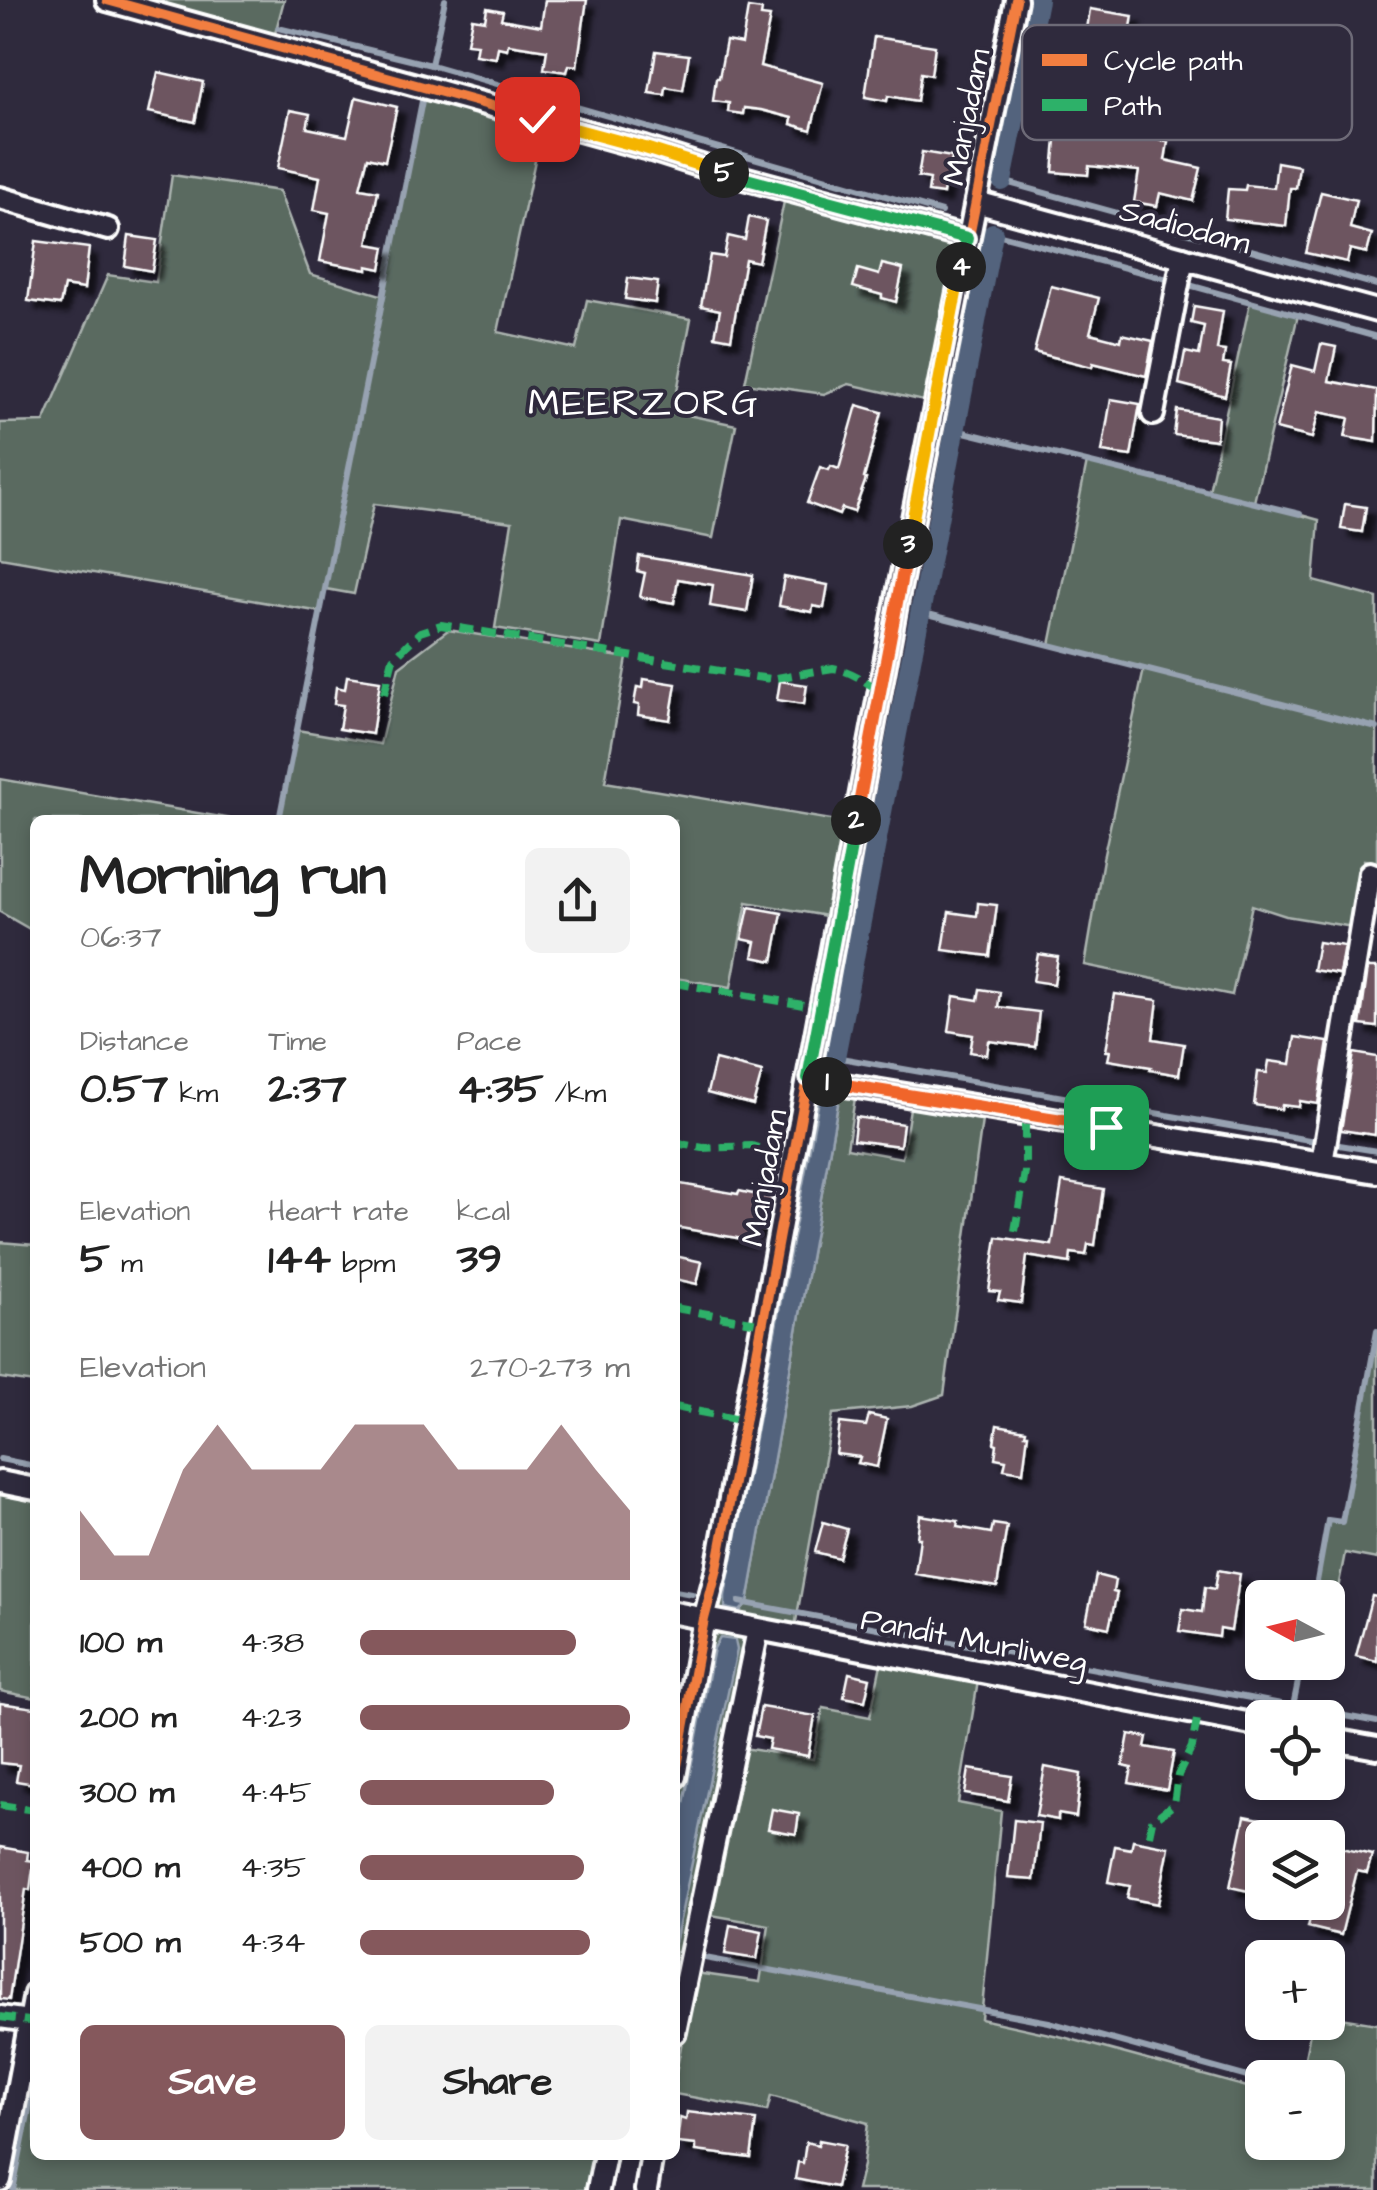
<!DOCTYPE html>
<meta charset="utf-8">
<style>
body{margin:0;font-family:"Architects Daughter",sans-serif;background:#f2f2f2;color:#222;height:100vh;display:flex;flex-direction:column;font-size:38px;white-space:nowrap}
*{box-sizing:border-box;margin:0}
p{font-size:32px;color:#767676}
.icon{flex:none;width:55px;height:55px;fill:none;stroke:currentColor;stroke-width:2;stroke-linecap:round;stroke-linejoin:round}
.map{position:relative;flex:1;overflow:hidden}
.side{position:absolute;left:30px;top:815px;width:650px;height:1345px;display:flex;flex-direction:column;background:#fff;border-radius:15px;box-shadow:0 5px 15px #0003}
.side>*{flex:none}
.needle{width:65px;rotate:277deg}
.fabs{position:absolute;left:1245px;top:1580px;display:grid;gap:20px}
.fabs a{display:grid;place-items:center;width:100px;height:100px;border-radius:15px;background:#fff;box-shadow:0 5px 15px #0003;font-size:50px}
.pin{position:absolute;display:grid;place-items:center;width:85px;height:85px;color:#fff;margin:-42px;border-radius:20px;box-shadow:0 5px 15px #0006}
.km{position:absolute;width:50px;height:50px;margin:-25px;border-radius:50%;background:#222;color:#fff;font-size:28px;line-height:50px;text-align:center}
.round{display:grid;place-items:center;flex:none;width:105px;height:105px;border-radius:15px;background:#f2f2f2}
.summary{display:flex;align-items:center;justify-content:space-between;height:170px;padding:0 50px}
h1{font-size:55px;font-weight:700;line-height:75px}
.metrics{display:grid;grid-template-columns:repeat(3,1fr);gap:15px;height:170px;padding:10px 50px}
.metrics div{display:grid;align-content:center}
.metrics b{font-size:42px;font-weight:700}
.metrics small{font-size:28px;font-weight:400}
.metrics p{font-size:28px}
.chart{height:280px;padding:20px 50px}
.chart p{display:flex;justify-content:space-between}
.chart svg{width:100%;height:180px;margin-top:10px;fill:#85585c;opacity:.7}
.cta{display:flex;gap:20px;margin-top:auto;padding:20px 50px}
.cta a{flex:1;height:115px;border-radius:15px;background:#85585c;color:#fff;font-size:40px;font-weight:700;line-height:115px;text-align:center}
.cta a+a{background:#f2f2f2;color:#222}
ul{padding:0 50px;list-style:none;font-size:32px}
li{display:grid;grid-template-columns:160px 120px 1fr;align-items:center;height:75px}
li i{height:25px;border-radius:12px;background:#85585c}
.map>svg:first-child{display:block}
</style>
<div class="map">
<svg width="1377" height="2190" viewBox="0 0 1377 2190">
<defs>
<filter id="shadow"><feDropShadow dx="8" dy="8" stdDeviation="2.5" flood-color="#0009"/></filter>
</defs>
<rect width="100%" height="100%" fill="#2f2a3d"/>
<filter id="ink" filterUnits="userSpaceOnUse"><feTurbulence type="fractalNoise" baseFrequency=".01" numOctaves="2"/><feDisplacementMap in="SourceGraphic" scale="20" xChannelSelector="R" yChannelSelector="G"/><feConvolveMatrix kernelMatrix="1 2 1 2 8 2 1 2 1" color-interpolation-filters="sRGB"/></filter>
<g filter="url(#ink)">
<g fill="#5a6a61" stroke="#acb4b0" stroke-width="2.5" fill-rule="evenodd">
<polygon points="131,0 284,0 273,41"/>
<polygon points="424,95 542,128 498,332 576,349 587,300 691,319 673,412 736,425 713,538 621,520 601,645 495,628 512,522 374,504 354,594 326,589 321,612 0,557 0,423 44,422 108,275 156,282 172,175 279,191 310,274 384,296"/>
<polygon points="785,197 957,244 959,254 928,402 849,384 824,394 745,383"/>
<polygon points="1250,302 1298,315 1254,502 1319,520 1314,581 1377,598 1377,862 1364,860 1353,927 1286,916 1252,905 1232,995 1085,965 1103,859 1144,669 1050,645 1087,462 1209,491"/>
<polygon points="448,630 627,658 605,782 849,823 832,917 747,902 731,987 675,978 675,820 279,820 297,730 380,744 399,667"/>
<polygon points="0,779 238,820 35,820 35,932 0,912"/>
<path d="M816,1090l40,2 -9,56 55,10 9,-56 72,11 -39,282 -32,11 -79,8 -38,213 -69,-12 -6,-4 -2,-14 92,-497zM836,1095l2,9 -90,498 -8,9z"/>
<polygon points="0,1242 35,1245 35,1383 0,1378"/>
<polygon points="1377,1331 1377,1559 1345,1553 1328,1639 1328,1598 1314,1597 1328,1520 1342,1521"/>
<polygon points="0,1492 35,1499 35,1698 0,1691"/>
<polygon points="721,1631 741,1635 746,1640 675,1992 675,1943 683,1904 675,1850 675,1811 707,1642"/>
<polygon points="881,1664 978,1681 958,1803 1001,1811 981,2019 1063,2037 1262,2091 1262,2142 1328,2142 1328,2078 1301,2077 1312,2023 1328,2022 1328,2016 1377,2024 1377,2190 857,2190 863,2165 868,2123 771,2096 767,2111 675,2094 675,2078 695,1973 760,1982 769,1925 711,1915 743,1748 813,1759 823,1708 870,1717"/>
<polygon points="35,2079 35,2155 596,2155 590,2190 13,2190"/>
</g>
<g fill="#52647d" stroke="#97a2b1" stroke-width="2.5">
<polygon points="824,1093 837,1096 838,1104 748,1602 740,1611 725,1608 725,1596 819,1100"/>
<polygon points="720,1638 735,1640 737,1650 675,1943 675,1850 714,1648"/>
</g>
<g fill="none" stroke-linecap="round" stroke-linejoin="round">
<g stroke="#97a2b1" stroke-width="6">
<polyline points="278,28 431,65 941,212"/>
<polyline points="431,65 445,0"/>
<polyline points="1002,181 1377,285"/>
<polyline points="993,233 1171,280"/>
<polyline points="1189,285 1377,337"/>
<polyline points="956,430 1300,514"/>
<polyline points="920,612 1377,728"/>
<polyline points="279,820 422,101"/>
<polyline points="835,1057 1315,1141"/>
<polyline points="1333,1144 1377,1151"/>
<polyline points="0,1459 35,1466"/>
<polyline points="675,1591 692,1594"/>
<polyline points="1314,1598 1328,1520 1342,1522 1377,1331"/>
<polyline points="739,1602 1377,1722"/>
<polyline points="1293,1706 1302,1662"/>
<polyline points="705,1958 1049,2022 1262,2081"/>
<polyline points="13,2190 35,2079"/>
</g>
<g stroke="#52647d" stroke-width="20">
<polyline points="1002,181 1038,0"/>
<polyline points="835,1057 993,233"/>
</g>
</g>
<g fill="#6d5560" stroke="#fff" stroke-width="2.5" filter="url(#shadow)">
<polygon points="545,0 587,0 577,66 569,65 567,72 544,69 547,50 508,44 507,49 498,47 496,58 475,55 477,44 467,43 472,18 485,20 487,8 503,11 501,19 541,26"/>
<polygon points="748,8 762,10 761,16 770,17 760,66 823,83 811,130 791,124 792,118 761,110 744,108 743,114 728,112 729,103 713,101 716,78 719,78 726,41 742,44"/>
<polygon points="1090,9 1133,16 1128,44 1122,43 1117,75 1136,77 1135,86 1160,88 1158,109 1154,108 1150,138 1168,142 1165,160 1201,168 1193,201 1160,193 1157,206 1134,202 1139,171 1089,166 1088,175 1053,172 1057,129 1027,125 1029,108 1063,112 1065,96 1086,98 1091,50 1089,49 1091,37 1086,36"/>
<polygon points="874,37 935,46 931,75 921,73 917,101 888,96 887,101 865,97"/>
<polygon points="656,51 689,55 683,90 666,87 665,95 649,93"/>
<polygon points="158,72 203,82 195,122 149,112"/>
<polygon points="356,97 397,107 385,161 368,157 360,188 378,191 368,244 385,247 381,269 367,266 367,270 320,261 329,213 314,210 320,177 278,168 290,110 310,114 307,128 347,136"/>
<polygon points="922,152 952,157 948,182 945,182 943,194 928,192 930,179 918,177"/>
<polygon points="1277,162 1299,166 1296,188 1290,188 1286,226 1225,219 1228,189 1245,190 1246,185 1274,188"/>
<polygon points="1321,192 1356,200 1350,228 1372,234 1367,253 1350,249 1347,262 1306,253"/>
<polygon points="749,217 766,221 758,262 745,259 731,339 715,336 720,310 701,306 710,255 724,257 728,236 745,240"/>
<polygon points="129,236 157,240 152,271 125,266"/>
<polygon points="36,241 89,248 84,289 64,286 60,305 28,301"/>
<polygon points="882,264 903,269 896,302 882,298 882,295 853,287 858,269 879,275"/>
<polygon points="628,278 658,282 655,303 625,299"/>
<polygon points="1051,286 1099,298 1090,333 1121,341 1122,334 1153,341 1146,376 1093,363 1092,367 1034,352"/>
<polygon points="1194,306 1223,311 1217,350 1225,351 1223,364 1231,365 1225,396 1179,384 1185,352 1199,355 1204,326 1191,323"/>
<polygon points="1321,344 1336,347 1329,381 1377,390 1376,442 1345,437 1349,418 1319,412 1312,438 1276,429 1292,365 1315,371"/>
<polygon points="1111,399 1140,404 1131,456 1102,452"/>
<polygon points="857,405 882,412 864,478 866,479 854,512 842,508 839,515 807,503 820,467 829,470 831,466 839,469"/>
<polygon points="1177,410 1218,417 1216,440 1174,435"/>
<polygon points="1345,504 1366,507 1362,532 1341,529"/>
<polygon points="639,556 753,575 747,612 710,606 713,585 678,579 674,603 640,597 645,573 637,571"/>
<polygon points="784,577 828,585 824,608 813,606 812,612 779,606"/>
<polygon points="347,676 380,681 372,734 339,729 343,705 334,704 336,687 345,689"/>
<polygon points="644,679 676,684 670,720 638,715 639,705 634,704 637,687 643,688"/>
<polygon points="780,681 807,685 804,704 777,700"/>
<polygon points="978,903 997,905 990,956 943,950 949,912 977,916"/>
<polygon points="749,907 782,913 773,961 753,957 756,942 742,939"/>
<polygon points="1318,942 1344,946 1339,974 1313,970"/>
<polygon points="1038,954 1058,957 1054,984 1033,981"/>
<polygon points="1368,968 1377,968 1377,1027 1360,1025"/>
<polygon points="980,989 1000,992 998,1007 1039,1012 1035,1047 989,1041 987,1055 970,1052 973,1035 949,1031 954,996 978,1000"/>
<polygon points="1115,994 1158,1000 1153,1039 1184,1044 1179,1075 1150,1070 1151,1067 1108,1060 1110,1051 1106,1051"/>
<polygon points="1295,1037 1328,1042 1318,1104 1300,1101 1299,1107 1282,1105 1281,1109 1254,1105 1258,1072 1267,1073 1269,1061 1291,1064"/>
<polygon points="1354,1053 1377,1057 1375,1135 1341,1130"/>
<polygon points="715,1060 762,1072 753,1105 707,1093"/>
<polygon points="856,1117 903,1124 900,1146 853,1140"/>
<polygon points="1062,1182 1103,1189 1095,1245 1088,1244 1086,1255 1071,1253 1070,1263 1027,1256 1021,1303 998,1300 1000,1292 989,1291 997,1237 1052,1245"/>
<polygon points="675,1183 738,1194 739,1191 772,1198 766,1231 750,1228 748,1240 675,1227"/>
<polygon points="675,1256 702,1262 697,1284 675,1279"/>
<polygon points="869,1415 887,1419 877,1467 858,1463 860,1457 836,1454 840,1423 866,1426"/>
<polygon points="997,1425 1026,1430 1025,1434 1028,1434 1023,1472 1004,1469 1006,1460 995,1458 997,1444 994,1443"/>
<polygon points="920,1515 958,1521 957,1527 991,1533 993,1524 1007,1526 997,1587 915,1574 920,1538 917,1538"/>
<polygon points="823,1522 847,1529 839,1558 815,1552"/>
<polygon points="1218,1570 1240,1574 1231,1631 1220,1629 1219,1637 1179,1631 1183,1609 1202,1612 1205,1587 1215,1589"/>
<polygon points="1096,1575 1115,1580 1113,1592 1117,1593 1109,1628 1086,1623"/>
<polygon points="1372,1596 1377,1597 1377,1661 1356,1656"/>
<polygon points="849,1673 870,1678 865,1701 844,1697"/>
<polygon points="0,1703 35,1708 35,1784 16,1781 19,1765 0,1763"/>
<polygon points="761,1707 815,1716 808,1756 768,1749 770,1739 755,1736"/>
<polygon points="1129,1734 1147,1737 1145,1747 1174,1752 1167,1790 1129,1783 1132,1768 1123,1766"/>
<polygon points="1045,1767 1081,1774 1076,1817 1058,1814 1058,1820 1036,1816"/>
<polygon points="969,1769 1012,1776 1008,1801 965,1794"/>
<polygon points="772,1809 799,1814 796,1834 768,1829"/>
<polygon points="1245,1816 1270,1821 1266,1838 1262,1838 1262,1894 1230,1887"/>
<polygon points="1014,1820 1040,1823 1034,1880 1008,1878"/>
<polygon points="1133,1840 1169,1847 1158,1904 1127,1898 1130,1886 1108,1882 1115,1846 1131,1849"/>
<polygon points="1328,1845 1372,1855 1367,1873 1357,1871 1341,1935 1308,1927 1314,1902 1328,1902"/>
<polygon points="0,1847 28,1852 27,1860 34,1861 30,1890 26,1889 9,2000 0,1999"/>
<polygon points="730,1925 762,1931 757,1959 725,1954"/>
<polygon points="687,2112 756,2120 751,2158 696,2151 696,2145 677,2143 680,2118 686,2120"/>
<polygon points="819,2140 845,2145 836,2187 795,2179 798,2162 803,2163 806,2142 818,2145"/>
</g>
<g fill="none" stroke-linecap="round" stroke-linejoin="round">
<g stroke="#fff" stroke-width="28">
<g id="minor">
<polyline points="107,0 645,148 714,170 967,238"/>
<polyline points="0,198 108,229"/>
<polyline points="976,202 1377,311"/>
<polyline points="1153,414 1183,258"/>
<polyline points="808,1079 1377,1172"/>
<polyline points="1322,1163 1370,873"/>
<polyline points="0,1482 35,1489"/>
<polyline points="675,1613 1262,1726"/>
<polyline points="1328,1739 1377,1748"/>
<polyline points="675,1777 704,1619 717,1569 896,604 1016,0"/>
<polyline points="0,2017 29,2021"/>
<polyline points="675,2032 758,1630"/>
<polyline points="0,2180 35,1994"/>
<polyline points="598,2190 605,2155"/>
<polyline points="646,2190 652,2155"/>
</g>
</g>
<use href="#minor" stroke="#2f2a3d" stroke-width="20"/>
<g stroke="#2db169" stroke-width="8" stroke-dasharray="15 8" stroke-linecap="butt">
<path d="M384,694l9,-35 27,-27 21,-7 315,52 15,2 62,-11c19,3 31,13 47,23"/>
<polyline points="675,983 821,1008"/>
<polyline points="675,1143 703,1148 752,1146 794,1160"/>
<polyline points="1015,1231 1025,1172 1025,1114"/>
<polyline points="675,1308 763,1324"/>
<polyline points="675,1407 745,1421"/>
<polyline points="0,1805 35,1810"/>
<polyline points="1149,1835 1152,1821 1174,1804 1178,1775 1192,1747 1198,1714"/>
<polyline points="0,2017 29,2021"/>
</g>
<g stroke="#2f2a3d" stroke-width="16">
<g id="cycleway">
<polyline points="107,0 645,148 714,170 967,238"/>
<polyline points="675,1777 704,1619 717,1569 896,604 1016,0"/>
</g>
</g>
<use href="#cycleway" stroke="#f27e40" stroke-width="10"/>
</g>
</g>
<g fill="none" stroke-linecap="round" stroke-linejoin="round" filter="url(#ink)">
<g stroke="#fff" stroke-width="20">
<polyline id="split-1" points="827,1082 1106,1127"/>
</g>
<g stroke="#fff" stroke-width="20">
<polyline id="split-2" points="827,1082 808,1078 856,820"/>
</g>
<g stroke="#fff" stroke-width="20">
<polyline id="split-3" points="856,820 908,544"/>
</g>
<g stroke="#fff" stroke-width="20">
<polyline id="split-4" points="908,544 961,267"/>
</g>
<g stroke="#fff" stroke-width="20">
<polyline id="split-5" points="724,173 967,238 961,267"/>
</g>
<g stroke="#fff" stroke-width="20">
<polyline id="split-6" points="537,119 645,148 724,173"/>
</g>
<use href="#split-1" stroke="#f0652b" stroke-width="12"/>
<use href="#split-2" stroke="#22a559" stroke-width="12"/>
<use href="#split-3" stroke="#f0652b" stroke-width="12"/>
<use href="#split-4" stroke="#f5b400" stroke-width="12"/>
<use href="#split-5" stroke="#22a559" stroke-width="12"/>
<use href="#split-6" stroke="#f5b400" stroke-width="12"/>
</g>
<g text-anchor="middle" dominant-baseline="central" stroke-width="8" stroke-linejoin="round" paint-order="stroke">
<g font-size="32" fill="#fff" stroke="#2f2a3d">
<text transform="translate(967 117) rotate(-79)">Manjadam</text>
<text transform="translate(1185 227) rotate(15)">Sadiodam</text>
<text transform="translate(765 1178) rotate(-80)">Manjadam</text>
<text transform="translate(974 1641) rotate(11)">Pandit Murliweg</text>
</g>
<g font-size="38" letter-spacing="2.5" fill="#fff" stroke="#2f2a3d">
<text x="644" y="404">MEERZORG</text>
</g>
</g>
<rect x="1022" y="25" width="330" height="115" rx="15" fill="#2f2a3d" stroke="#6d6a77" stroke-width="2.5"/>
<rect x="1042" y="54" width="45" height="12" fill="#f27e40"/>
<rect x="1042" y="99" width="45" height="12" fill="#2db169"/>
<g font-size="28" fill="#fff">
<text x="1104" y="70">Cycle path</text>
<text x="1104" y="115">Path</text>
</g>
</svg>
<div class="fabs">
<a><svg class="needle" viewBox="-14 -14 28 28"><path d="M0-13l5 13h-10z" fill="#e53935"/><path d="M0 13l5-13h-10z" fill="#767676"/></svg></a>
<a><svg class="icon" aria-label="locate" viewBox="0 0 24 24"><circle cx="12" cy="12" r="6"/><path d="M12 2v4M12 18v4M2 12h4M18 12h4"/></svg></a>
<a><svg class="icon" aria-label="layers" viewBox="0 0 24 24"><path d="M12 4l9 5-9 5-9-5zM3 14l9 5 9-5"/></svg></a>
<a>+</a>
<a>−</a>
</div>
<div class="pin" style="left:1106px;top:1127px;background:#1e9e55"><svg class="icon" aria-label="arrive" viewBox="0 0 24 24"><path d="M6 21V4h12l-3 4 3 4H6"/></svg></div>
<div class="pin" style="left:537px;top:119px;background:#d93025"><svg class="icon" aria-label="check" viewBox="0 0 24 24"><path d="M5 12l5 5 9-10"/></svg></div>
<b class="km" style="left:827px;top:1082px">1</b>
<b class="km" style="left:856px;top:820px">2</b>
<b class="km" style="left:908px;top:544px">3</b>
<b class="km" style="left:961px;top:267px">4</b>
<b class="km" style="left:724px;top:173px">5</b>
<section class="side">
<div class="summary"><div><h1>Morning run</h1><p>06:37</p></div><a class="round"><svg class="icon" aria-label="share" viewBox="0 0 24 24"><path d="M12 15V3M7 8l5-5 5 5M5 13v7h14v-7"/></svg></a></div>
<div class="metrics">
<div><p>Distance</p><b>0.57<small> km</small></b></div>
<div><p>Time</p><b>2:37</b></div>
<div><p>Pace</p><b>4:35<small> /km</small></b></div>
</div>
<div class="metrics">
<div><p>Elevation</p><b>5<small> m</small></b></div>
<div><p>Heart rate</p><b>144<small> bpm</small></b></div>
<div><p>kcal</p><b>39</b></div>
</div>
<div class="chart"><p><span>Elevation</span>270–273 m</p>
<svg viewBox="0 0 160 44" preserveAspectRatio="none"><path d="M0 44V27L10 38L20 38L30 17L40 6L50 17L60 17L70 17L80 6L90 6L100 6L110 17L120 17L130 17L140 6L150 17L160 27V44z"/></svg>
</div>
<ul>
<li><b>100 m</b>4:38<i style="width:80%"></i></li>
<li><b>200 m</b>4:23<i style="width:100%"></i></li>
<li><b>300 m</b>4:45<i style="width:72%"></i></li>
<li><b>400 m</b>4:35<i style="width:83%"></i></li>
<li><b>500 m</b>4:34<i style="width:85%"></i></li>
</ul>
<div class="cta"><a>Save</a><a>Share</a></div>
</section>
</div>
